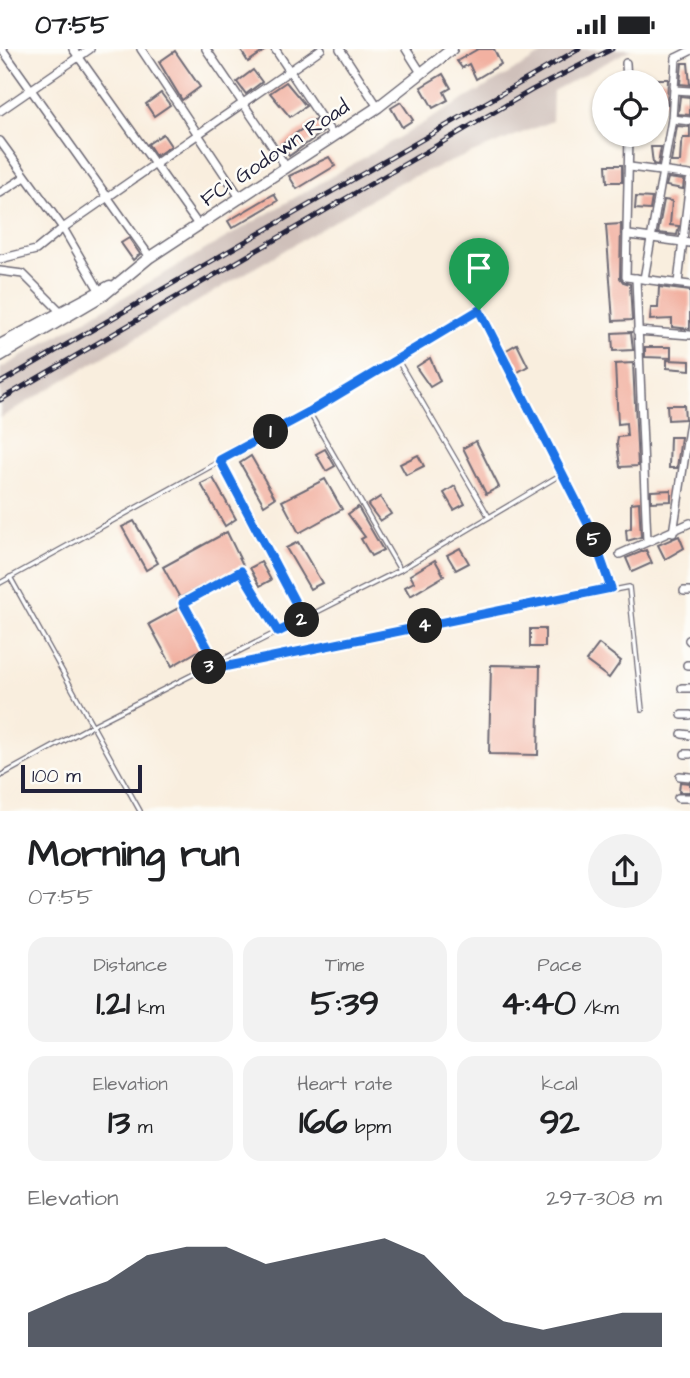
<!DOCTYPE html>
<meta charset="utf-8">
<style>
body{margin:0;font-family:"Architects Daughter",sans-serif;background:#f2f2f2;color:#202124;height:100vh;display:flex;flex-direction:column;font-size:26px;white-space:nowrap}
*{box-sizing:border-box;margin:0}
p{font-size:23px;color:#757577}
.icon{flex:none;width:38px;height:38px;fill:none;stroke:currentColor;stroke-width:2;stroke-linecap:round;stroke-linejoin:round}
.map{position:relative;height:762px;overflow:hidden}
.side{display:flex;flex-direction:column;background:#fff;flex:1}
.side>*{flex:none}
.buttons{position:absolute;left:592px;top:21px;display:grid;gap:14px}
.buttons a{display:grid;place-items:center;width:77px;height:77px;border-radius:50%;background:#fff;box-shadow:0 2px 5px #0004;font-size:35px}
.scale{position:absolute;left:21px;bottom:18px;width:121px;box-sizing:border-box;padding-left:7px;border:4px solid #22223b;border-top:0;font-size:19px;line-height:24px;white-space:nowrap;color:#22223b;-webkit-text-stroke:5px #fdfcf7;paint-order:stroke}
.pin{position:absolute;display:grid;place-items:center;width:60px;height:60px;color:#fff;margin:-72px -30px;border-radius:50% 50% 50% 0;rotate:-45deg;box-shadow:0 0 7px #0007}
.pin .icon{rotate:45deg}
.km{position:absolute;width:35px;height:35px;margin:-18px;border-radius:50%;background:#222;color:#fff;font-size:19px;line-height:35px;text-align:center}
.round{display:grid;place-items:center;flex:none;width:74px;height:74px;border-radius:37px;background:#f2f2f2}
.headline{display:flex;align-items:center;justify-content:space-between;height:119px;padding:0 28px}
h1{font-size:38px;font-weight:800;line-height:52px}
.figures{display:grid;grid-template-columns:repeat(3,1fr);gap:10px;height:119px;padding:7px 28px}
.figures div{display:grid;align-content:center;border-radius:18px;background:#f2f2f2;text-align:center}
.figures b{font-size:35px;font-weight:800}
.figures small{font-size:19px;font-weight:400}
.figures p{font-size:19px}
.chart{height:196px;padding:14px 28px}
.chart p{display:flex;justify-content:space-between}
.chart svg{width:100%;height:126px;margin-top:7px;fill:#111827;opacity:.7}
.status{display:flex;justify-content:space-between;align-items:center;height:49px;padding:0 35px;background:#fff;direction:ltr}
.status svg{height:19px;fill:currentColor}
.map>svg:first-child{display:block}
</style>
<div class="status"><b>07:55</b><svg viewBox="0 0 49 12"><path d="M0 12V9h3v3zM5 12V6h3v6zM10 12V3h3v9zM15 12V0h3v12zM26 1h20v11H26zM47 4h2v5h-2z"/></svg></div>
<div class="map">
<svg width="690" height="762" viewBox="0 0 690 762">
<rect width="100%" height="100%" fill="#fdfcf7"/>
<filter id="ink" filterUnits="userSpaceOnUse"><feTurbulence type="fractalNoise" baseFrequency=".0143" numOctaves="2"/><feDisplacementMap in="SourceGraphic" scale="14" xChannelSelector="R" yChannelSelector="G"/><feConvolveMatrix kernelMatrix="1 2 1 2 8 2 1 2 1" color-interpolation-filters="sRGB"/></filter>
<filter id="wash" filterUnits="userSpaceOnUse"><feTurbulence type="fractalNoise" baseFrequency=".00686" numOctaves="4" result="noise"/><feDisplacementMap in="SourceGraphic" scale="28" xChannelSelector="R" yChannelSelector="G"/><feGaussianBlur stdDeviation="1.57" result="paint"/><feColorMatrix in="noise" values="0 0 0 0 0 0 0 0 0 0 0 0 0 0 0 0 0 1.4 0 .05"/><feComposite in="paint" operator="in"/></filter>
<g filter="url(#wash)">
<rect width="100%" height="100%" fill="#f9eede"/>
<polygon fill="#cfc0ba" points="551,0 632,0 553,42 552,72 400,133 0,369 0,320"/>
<g id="blocks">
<g fill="#f2b1a1">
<polygon points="240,0 267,0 248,13"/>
<polygon points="478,0 494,0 501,15 476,30 469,15 462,19 457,12"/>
<polygon points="175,2 200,38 182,51 159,13"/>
<polygon points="682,14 688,14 690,36 680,35"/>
<polygon points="253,21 262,33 246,45 237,33"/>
<polygon points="443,25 451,39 444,43 448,51 433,59 421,38"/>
<polygon points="656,30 668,30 667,55 657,55"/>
<polygon points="286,33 306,57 290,68 270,44"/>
<polygon points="161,44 170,56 154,67 146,55"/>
<polygon points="680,47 690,48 690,66 678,65"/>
<polygon points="401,53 413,71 402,78 391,59"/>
<polygon points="315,71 323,83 289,107 281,95"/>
<polygon points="677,77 690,78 690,89 683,89 681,96 680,113 671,113"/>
<polygon points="163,85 171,97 156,107 148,95"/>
<polygon points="651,98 661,98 658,116 653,115"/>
<polygon points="329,108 335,117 297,140 289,127"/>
<polygon points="606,116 622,116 622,133 607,133"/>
<polygon points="668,129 684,131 683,140 666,137"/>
<polygon points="274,145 278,152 232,179 228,172"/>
<polygon points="636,148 652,149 650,161 635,160"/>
<polygon points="664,151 672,152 670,176 679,177 677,186 658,184"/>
<polygon points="621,175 620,229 623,233 630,235 632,271 613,272 606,176"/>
<polygon points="129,189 140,205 133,211 121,194"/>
<polygon points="659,238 690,242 690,280 672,278 672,270 650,271 651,259 658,259"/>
<polygon points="631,283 633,301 613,302 612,284"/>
<polygon points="517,295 528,317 516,324 505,302"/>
<polygon points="645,298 671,298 671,309 645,308"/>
<polygon points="430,309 440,332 430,338 416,318"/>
<polygon points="667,311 690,312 690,321 667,319"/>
<polygon points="633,314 638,417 620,418 617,394 618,388 627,387 626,374 618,375 615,315"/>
<polygon points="667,356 684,356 685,370 668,371"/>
<polygon points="670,388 681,388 677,419 669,419"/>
<polygon points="476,392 499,438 486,445 463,399"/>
<polygon points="325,400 335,417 326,422 316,405"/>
<polygon points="418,406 424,417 406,426 400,415"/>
<polygon points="251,407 275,449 264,456 240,414"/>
<polygon points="213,429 236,470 225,477 201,435"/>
<polygon points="325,430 342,460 299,484 282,452"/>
<polygon points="455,437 465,455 454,461 444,444"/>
<polygon points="671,441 671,452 651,453 651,442"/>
<polygon points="380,448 391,465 380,472 368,456"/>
<polygon points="639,453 641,488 627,492 626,481 631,479 631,454"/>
<polygon points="358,458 383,501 371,507 361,490 365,488 348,465"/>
<polygon points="134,472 158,514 146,521 122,478"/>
<polygon points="227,483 243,516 180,549 163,518"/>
<polygon points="679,487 684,499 665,510 658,496"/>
<polygon points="298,493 322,534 310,540 286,499"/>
<polygon points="460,499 469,514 456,521 447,506"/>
<polygon points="646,501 652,514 632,523 626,509"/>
<polygon points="435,511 444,527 410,547 405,538 414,533 410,526"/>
<polygon points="261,513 271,531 260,537 250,519"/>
<polygon points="180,558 203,599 172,617 149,575"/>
<rect x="530" y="580" width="15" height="18"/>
<polygon points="599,595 621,612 609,629 586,612"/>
<polygon points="491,616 540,617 538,706 489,705"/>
<polygon points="680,733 690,734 690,743 679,743"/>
</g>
</g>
</g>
<g filter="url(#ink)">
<use href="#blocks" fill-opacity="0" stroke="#6d6974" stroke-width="2"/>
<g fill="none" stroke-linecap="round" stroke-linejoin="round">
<g stroke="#6d6974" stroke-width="6">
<g id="lane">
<polyline points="397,310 489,468"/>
<polyline points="309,363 400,521"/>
<polyline points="220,411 305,570"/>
<polyline points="10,528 140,762"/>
<polyline points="0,534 309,363 479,261 590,479 611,539"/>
<polyline points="217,614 183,554 241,522 278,583"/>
<polyline points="204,622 629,538 642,661"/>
<polyline points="0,727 93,676 400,521 560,426"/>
</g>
</g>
<g stroke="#6d6974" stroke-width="10">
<g id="street">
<polyline points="2,0 150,208"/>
<polyline points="73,0 199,177"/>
<polyline points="141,0 241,150"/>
<polyline points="206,0 287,119"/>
<polyline points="275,0 334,88"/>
<polyline points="340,0 378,58"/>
<polyline points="406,0 420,22"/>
<polyline points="676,9 690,2"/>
<polyline points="626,14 627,33"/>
<polyline points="675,41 690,42"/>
<polyline points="0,62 90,0"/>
<polyline points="672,70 690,72"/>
<polyline points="629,86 626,228 690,236"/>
<polyline points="0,92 63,179 99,241"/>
<polyline points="630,118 690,126"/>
<polyline points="0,144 25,128"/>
<polyline points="629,186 690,194"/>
<polyline points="0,210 36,201 63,179 321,0"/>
<polyline points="0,222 23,225 60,262"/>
<polyline points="636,229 647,492"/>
<polyline points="644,230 672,70 676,9"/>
<polyline points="678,234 690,132"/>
<polyline points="637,282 690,286"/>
<polyline points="673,484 690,373"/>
<polyline points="620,505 690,474"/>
<polyline points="684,542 690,542"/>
<polyline points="689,591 690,592"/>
<polyline points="687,616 690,616"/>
<polyline points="682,639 690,639"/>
<polyline points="682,666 690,666"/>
<polyline points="682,685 690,686"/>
<polyline points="685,705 690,705"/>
<polyline points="680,727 690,728"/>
<polyline points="678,749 690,749"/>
</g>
</g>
<g stroke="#6d6974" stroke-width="13">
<g id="secondary">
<polyline points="0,296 110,237"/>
<polyline points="0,307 105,245 150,208 378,58 452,0"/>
</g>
</g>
<use href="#lane" stroke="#fff" stroke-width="3.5"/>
<use href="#street" stroke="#fff" stroke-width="7"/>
<use href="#secondary" stroke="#fff" stroke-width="10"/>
<g stroke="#22223b" stroke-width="5">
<g id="rail">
<polyline points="0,334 579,0"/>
<polyline points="0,351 532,41 612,0"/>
</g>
</g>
<use href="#rail" stroke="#fdfcf7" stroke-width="2.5" stroke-dasharray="8" stroke-linecap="butt"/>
</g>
</g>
<g fill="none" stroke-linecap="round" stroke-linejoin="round" filter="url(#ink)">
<g stroke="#fff" stroke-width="14">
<polygon id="route" points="479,261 590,479 611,539 199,623 216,614 183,554 241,522 278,583 304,570 220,411 309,363"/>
</g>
<use href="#route" stroke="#1a73e8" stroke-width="9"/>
</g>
<g text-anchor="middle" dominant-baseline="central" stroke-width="5" stroke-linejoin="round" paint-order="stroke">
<g font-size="21" fill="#22223b" stroke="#fdfcf7">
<text transform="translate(275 104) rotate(-34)">FCI Godown Road</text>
</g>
</g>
</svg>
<div class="buttons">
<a><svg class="icon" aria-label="locate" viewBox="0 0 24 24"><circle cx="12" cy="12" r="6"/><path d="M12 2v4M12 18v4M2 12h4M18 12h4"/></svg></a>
</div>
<div class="scale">100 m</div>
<div class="pin" style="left:479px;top:261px;background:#1e9e55"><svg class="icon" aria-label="arrive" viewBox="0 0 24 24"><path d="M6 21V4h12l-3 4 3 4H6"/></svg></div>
<b class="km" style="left:271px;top:383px">1</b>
<b class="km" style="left:302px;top:571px">2</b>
<b class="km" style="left:209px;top:618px">3</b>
<b class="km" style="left:425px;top:577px">4</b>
<b class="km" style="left:594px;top:491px">5</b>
</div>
<section class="side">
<div class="headline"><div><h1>Morning run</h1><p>07:55</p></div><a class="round"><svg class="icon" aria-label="share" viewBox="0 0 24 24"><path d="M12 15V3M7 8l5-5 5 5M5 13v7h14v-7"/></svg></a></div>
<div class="figures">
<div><p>Distance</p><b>1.21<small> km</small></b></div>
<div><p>Time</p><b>5:39</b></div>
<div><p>Pace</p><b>4:40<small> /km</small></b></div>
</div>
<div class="figures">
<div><p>Elevation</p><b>13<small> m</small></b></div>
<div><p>Heart rate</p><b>166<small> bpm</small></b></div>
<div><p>kcal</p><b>92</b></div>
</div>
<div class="chart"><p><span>Elevation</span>297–308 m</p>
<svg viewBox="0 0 160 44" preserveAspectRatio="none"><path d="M0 44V32L10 26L20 21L30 12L40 9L50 9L60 15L70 12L80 9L90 6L100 12L110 26L120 35L130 38L140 35L150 32L160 32V44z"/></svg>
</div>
</section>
